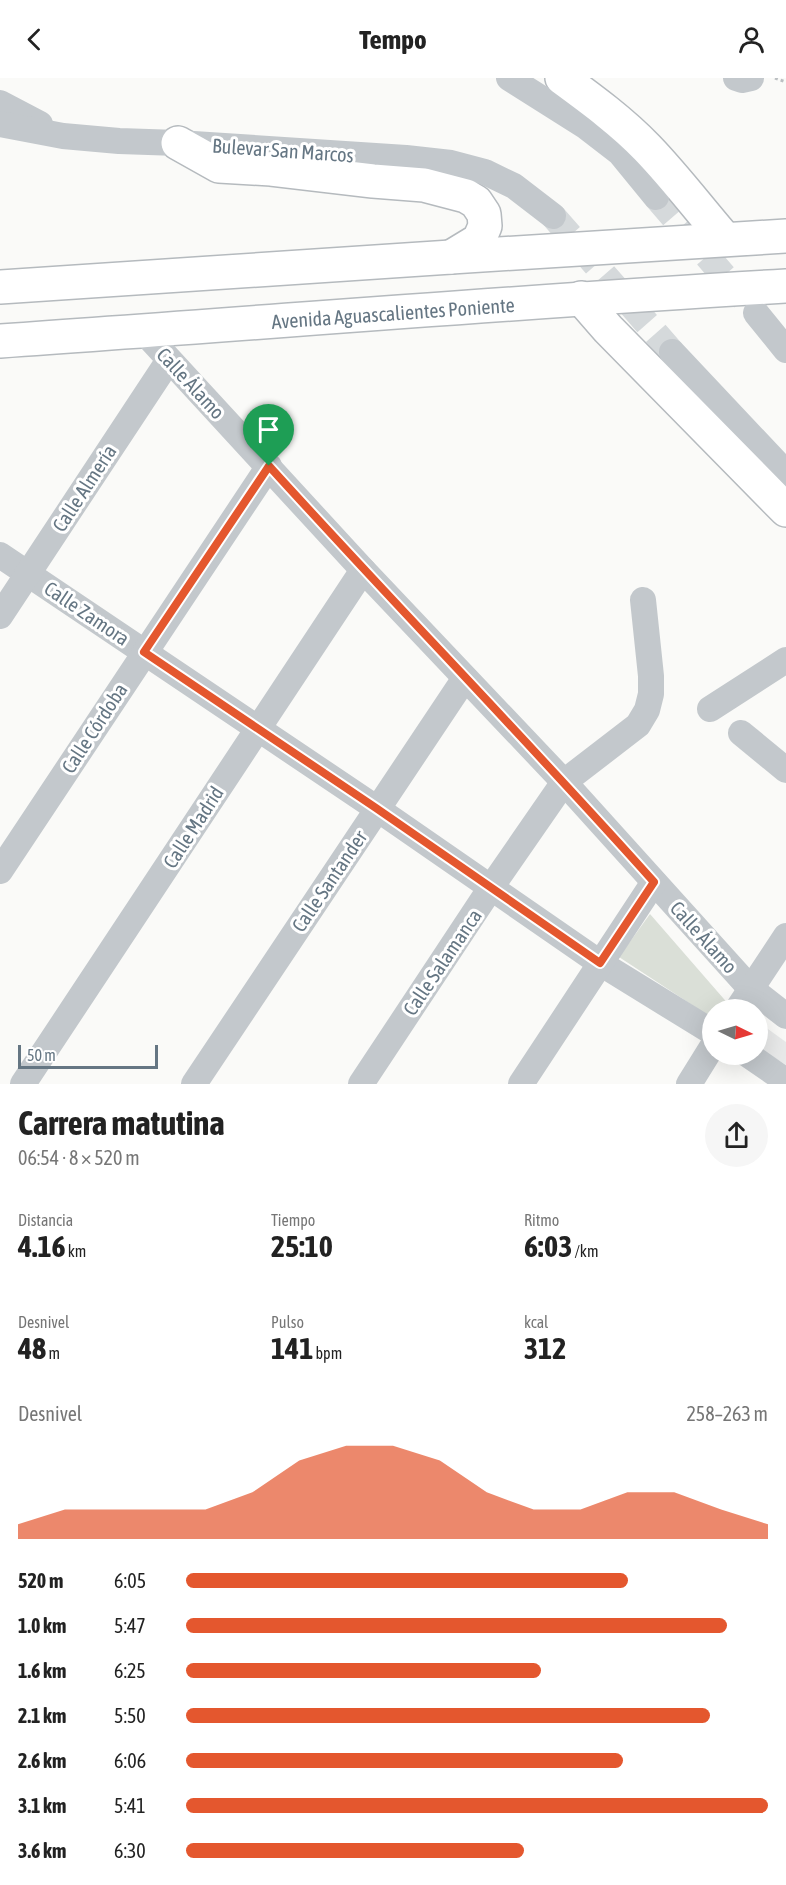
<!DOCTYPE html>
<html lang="es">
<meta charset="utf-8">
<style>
body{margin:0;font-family:"Asap Condensed",sans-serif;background:#f6f6f6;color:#222;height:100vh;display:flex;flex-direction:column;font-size:22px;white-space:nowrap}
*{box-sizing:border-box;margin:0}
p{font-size:20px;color:#767676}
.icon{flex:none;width:33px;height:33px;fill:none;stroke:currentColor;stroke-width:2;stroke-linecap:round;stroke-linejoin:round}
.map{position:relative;height:1006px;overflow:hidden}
.details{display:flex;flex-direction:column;background:#fff;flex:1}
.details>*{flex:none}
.needle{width:39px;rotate:95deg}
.controls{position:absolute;left:702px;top:921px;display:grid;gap:12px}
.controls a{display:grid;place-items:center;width:66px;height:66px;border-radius:50%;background:#fff;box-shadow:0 6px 24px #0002;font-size:30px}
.scale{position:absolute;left:18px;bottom:15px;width:140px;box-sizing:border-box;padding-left:6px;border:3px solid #657683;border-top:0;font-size:16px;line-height:21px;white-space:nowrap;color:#657683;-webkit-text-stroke:4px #fff;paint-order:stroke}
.pin{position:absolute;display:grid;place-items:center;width:51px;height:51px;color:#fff;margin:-62px -26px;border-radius:50% 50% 50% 0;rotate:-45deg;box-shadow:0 0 6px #0007}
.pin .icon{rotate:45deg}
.round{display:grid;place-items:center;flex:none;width:63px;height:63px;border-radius:32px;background:#f6f6f6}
.summary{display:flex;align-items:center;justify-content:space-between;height:102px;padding:0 18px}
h1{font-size:33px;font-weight:700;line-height:45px}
.figures{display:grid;grid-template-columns:repeat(3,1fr);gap:9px;height:102px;padding:6px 18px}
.figures div{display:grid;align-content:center}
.figures b{font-size:30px;font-weight:700}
.figures small{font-size:16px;font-weight:400}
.figures p{font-size:16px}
.chart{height:168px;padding:12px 18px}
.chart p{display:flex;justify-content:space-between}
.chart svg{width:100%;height:108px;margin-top:6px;fill:#e4572e;opacity:.7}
ul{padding:0 18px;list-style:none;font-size:20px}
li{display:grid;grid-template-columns:96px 72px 1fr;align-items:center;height:45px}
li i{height:15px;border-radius:8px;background:#e4572e}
header{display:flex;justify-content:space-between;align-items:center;height:78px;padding:0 18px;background:#fff;font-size:27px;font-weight:700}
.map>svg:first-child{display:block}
</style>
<header><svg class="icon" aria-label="back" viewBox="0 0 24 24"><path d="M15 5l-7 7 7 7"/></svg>Tempo<svg class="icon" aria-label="person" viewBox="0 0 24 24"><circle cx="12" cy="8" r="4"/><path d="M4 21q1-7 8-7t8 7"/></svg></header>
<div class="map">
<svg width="786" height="1006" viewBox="0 0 786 1006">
<rect width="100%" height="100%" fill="#fafaf8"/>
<polygon fill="#e8e9e9" points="758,944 786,964 786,987 758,969"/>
<polygon fill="#dadfd7" points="650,836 730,928 728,931 712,932 712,940 619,879"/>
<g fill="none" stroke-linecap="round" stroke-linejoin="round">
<g stroke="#d5d9db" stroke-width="26" stroke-dasharray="26 13" stroke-linecap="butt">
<polyline points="656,119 744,221"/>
<polyline points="553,138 672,274"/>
</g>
<g stroke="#b5babe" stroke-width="36">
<g id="major">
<path d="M562,0c30,22 60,44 85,70 28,29 52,61 78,91"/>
<polyline points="178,65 219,88 271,91 373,103 424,107 466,118 476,124 484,136 485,148 479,162 451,179"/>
<polyline points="0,209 451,179 786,158"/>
<polyline points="581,220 608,251 786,432"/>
<path d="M0,263c262,-18 524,-40 786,-55"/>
</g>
</g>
<polyline stroke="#bbbfc2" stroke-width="3" stroke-dasharray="3 3" stroke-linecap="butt" points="775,0 786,4"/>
<g stroke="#c3c8cc" stroke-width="26">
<polyline points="509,0 585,48 620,75 656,119"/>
<polyline points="736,0 742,2 751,0"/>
<polyline points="0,25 40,46"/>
<polyline points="0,46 63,58 119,63 178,65 406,80 451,85 485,94 514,108 553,138"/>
<polyline points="756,235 786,272"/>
<polyline points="144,254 363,492 564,704 750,910 786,938"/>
<polyline points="672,274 786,395"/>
<polyline points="0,477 376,730 600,885 712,954"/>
<polyline points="0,538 169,282"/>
<polyline points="710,631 786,582"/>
<polyline points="741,655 786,692"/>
<polyline points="0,793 269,388"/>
<polyline points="737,932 786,858"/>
<polyline points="747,976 786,1003"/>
<polyline points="23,1006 363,492"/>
<polyline points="194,1006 465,600"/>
<polyline points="361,1006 490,811 564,704 638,647 647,632 651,616 651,598 643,522"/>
<polyline points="521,1006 654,804"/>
<polyline points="689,1006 712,969"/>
</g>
<use href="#major" stroke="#fff" stroke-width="33"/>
</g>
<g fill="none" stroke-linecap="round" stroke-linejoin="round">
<g stroke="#fff" stroke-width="12">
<path id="route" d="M269,388c127,140 259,275 385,416l-54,81 -224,-155 -232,-156z"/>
</g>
<use href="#route" stroke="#e4572e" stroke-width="8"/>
</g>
<g text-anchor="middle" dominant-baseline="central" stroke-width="6" stroke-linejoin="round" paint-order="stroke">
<g font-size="20" fill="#657683" stroke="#fff">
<text transform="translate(283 72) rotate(4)">Bulevar San Marcos</text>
<text transform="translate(393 235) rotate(-4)">Avenida Aguascalientes Poniente</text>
<text transform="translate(191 305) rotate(47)">Calle Álamo</text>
<text transform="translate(84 410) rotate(-57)">Calle Almería</text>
<text transform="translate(87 535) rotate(34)">Calle Zamora</text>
<text transform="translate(94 650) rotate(-57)">Calle Córdoba</text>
<text transform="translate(193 749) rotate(-57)">Calle Madrid</text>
<text transform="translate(329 803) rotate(-56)">Calle Santander</text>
<text transform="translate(704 859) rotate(48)">Calle Álamo</text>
<text transform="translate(442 884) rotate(-56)">Calle Salamanca</text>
</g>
</g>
</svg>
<div class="controls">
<a><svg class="needle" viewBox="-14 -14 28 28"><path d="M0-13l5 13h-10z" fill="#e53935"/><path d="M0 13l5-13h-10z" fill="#767676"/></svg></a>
</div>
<div class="scale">50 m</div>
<div class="pin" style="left:269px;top:388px;background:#1e9e55"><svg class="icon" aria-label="arrive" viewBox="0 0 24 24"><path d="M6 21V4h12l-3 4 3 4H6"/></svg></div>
</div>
<section class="details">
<div class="summary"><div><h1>Carrera matutina</h1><p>06:54 · 8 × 520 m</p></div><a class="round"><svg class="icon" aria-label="share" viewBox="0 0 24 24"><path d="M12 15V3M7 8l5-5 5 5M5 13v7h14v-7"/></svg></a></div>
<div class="figures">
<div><p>Distancia</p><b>4.16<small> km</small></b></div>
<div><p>Tiempo</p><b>25:10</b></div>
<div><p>Ritmo</p><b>6:03<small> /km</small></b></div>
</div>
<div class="figures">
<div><p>Desnivel</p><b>48<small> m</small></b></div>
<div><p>Pulso</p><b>141<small> bpm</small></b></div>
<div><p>kcal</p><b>312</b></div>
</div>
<div class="chart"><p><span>Desnivel</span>258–263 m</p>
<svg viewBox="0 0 160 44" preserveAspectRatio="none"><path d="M0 44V38L10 32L20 32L30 32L40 32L50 25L60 12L70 6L80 6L90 12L100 25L110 32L120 32L130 25L140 25L150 32L160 38V44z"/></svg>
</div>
<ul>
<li><b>520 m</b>6:05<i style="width:76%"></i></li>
<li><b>1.0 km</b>5:47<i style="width:93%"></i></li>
<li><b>1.6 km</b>6:25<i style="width:61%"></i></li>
<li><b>2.1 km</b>5:50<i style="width:90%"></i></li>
<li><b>2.6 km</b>6:06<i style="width:75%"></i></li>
<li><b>3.1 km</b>5:41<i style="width:100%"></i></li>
<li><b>3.6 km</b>6:30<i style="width:58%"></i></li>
</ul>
</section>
